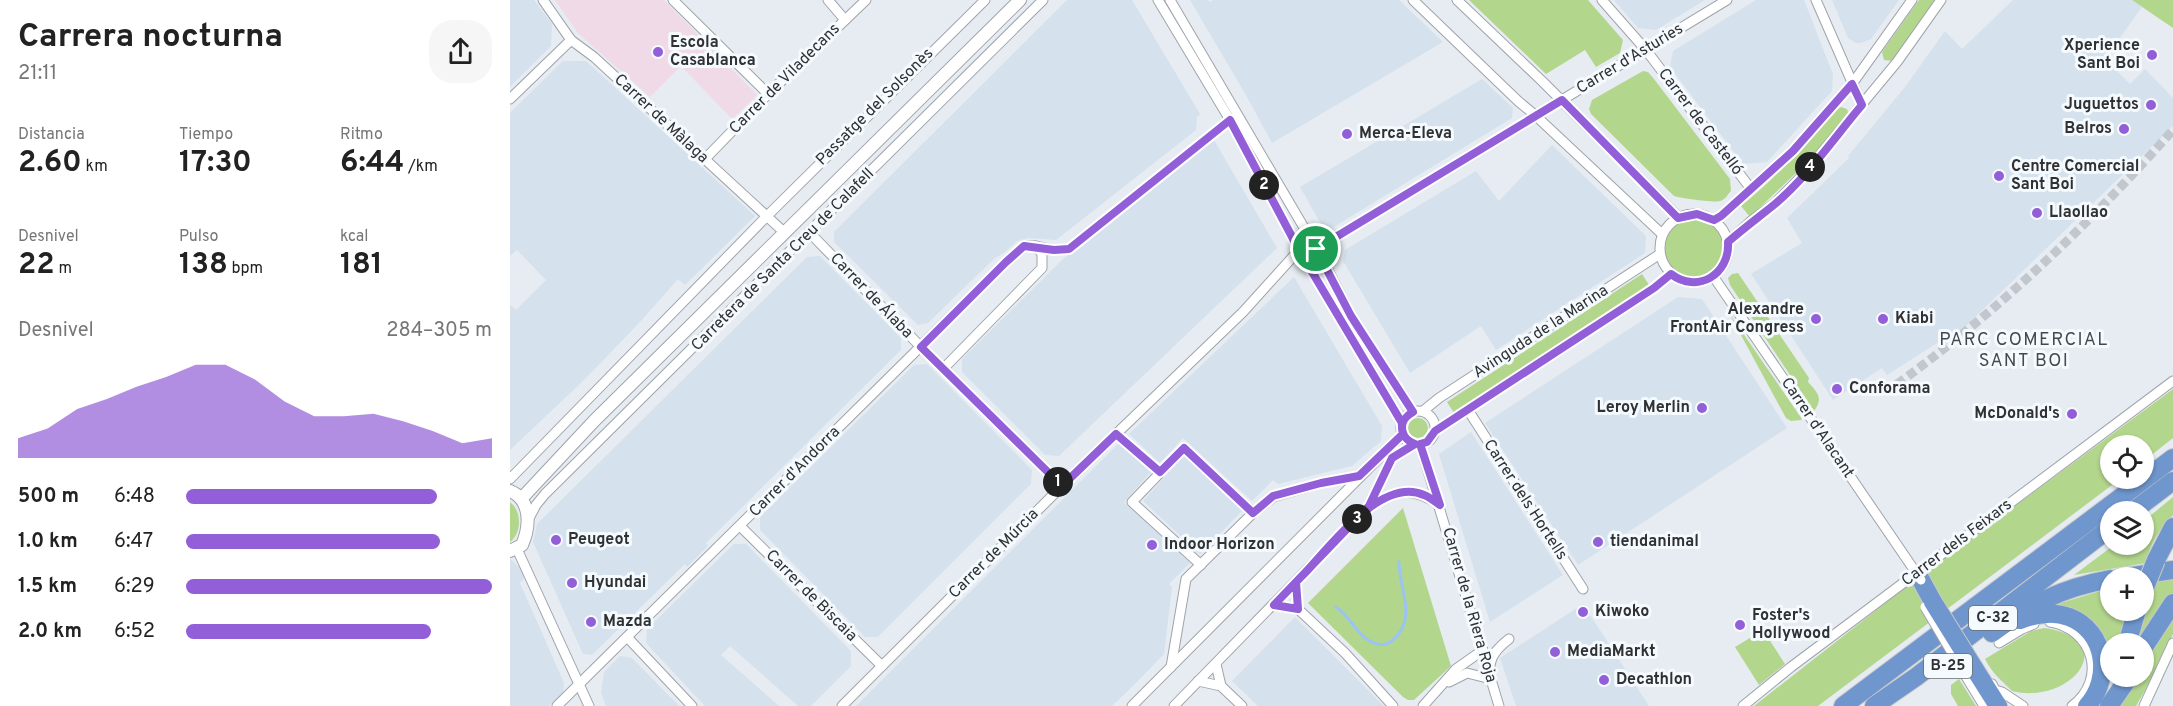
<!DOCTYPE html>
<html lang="es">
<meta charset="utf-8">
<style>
body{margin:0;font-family:Overpass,sans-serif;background:#f6f6f6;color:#222;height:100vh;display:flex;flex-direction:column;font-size:22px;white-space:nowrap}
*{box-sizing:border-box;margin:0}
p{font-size:20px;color:#767676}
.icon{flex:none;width:33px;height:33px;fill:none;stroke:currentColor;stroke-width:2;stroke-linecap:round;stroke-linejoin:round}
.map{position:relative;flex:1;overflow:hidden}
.panel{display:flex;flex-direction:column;background:#fff;width:510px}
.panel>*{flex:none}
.fabs{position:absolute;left:1590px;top:435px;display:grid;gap:12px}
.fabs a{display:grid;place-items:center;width:54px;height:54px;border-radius:50%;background:#fff;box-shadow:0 2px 4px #0004;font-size:30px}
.pin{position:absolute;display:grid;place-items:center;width:51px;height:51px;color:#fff;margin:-26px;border:3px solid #fff;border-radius:50%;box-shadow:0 2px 6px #0007}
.km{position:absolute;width:30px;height:30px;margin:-15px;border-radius:50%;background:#222;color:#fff;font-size:16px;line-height:30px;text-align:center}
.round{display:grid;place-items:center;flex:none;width:63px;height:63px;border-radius:24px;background:#f6f6f6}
.headline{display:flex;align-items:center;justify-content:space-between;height:102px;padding:0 18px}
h1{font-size:33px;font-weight:700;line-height:45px}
.stats{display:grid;grid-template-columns:repeat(3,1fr);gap:9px;height:102px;padding:6px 18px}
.stats div{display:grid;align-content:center}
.stats b{font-size:30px;font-weight:700}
.stats small{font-size:16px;font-weight:400}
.stats p{font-size:16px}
.chart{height:168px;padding:12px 18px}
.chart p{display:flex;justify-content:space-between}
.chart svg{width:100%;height:108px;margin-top:6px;fill:#925fd8;opacity:.7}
ul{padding:0 18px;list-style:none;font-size:20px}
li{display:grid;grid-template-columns:96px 72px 1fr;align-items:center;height:45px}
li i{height:15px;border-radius:8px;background:#925fd8}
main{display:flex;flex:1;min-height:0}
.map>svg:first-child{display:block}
</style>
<main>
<section class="panel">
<div class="headline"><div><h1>Carrera nocturna</h1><p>21:11</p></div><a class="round"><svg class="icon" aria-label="share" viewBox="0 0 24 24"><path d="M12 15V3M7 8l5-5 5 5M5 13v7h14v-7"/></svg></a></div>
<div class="stats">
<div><p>Distancia</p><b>2.60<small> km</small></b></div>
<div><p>Tiempo</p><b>17:30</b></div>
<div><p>Ritmo</p><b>6:44<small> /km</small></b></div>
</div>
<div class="stats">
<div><p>Desnivel</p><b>22<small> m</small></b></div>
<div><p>Pulso</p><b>138<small> bpm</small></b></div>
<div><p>kcal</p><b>181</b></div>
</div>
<div class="chart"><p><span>Desnivel</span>284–305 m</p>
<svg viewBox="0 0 160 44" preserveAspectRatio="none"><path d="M0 44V36L10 32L20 24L30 20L40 15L50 11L60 6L70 6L80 12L90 21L100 27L110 27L120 26L130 29L140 33L150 38L160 36V44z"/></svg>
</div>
<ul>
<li><b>500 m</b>6:48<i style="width:82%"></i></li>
<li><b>1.0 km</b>6:47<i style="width:83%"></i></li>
<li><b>1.5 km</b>6:29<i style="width:100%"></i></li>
<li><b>2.0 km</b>6:52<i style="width:80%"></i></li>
</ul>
</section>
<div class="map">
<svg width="1663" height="706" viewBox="0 0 1663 706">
<rect width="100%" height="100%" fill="#e6ecf2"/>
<g fill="#d5e1ec">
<polygon points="0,0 24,0 42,24 41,46 0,87"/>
<polygon points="557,0 622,0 690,114 687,117 686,130 546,240 518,238 507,241 494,253 485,258 418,323 408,325 324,242 324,232"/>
<polygon points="680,0 698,0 700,2 703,0 889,0 933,42 762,143 737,97"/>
<polygon points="1104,0 1195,0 1146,30 1128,28"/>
<polygon points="1246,0 1294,0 1323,74 1322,91 1257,162 1233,164 1160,67 1163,51"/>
<polygon points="1322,0 1389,0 1361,39 1351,43 1346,43 1338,38"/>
<polygon points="1503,0 1622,0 1632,7 1595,59 1620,84 1635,69 1663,98 1663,126 1433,348 1427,343 1377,375 1372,368 1323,400 1241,274 1292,243 1277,218 1339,158 1338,156 1395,87 1435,31 1452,49"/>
<polygon points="53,61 76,61 245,216 175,285 168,279 130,322 74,380 0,450 0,305 6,310 36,280 7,250 0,256 0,113"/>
<polygon points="972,79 1003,108 1002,118 822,228 811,224 790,187"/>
<polygon points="704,140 767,248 549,456 535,455 452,372 452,359 553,259"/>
<polygon points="1042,145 1136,236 1135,253 986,350 971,326 900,373 833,261 835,250 966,171 989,201"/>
<polygon points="310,256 391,338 391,350 196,543 198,546 177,567 175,564 82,655 73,654 23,542 27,524 297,257"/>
<polygon points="784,277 872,426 871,441 842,466 768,484 763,480 742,501 673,438 650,463 619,434"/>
<polygon points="1168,297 1192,299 1277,428 1068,565 975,423"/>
<polygon points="417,364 522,470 521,484 368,637 355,637 250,530 250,517 404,365"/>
<polygon points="961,432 1053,575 980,622 929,454"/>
<polygon points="609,443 641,472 614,502 680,563 659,584 662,587 654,654 623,686 602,706 346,706"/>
<polygon points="674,456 732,511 690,554 633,501"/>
<polygon points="224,544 236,544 341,651 341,666 301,706 288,706 220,646 211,655 269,706 195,706 136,643 137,629"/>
<polygon points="0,559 11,569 15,577 10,583 54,683 53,693 39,706 0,706"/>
<polygon points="1073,604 1139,706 1006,706 990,658"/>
<polygon points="785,617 874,706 748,706 722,681"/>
<polygon points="110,656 122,658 169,706 96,706 91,693 94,672"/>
</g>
<polygon fill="#f1dae8" points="45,0 154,0 247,95 222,119 171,66 140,97 68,33"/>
<g fill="#b3d68d">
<polygon points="959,0 1078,0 1113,40 1110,53 1086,67 1075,50 1036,74"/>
<polygon points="1409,0 1426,0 1383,61 1374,60 1372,52"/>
<polygon points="1622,0 1663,0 1663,28"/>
<path d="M1133,71l5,1 6,7 76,100 1,12c-4,4 -6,9 -11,10 -6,2 -40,-3 -46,-5l-83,-82 -2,-5 3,-9z"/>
<path d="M1331,107l6,2 2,6 -31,37 -68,65 -9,-11c36,-29 66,-62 95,-96z"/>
<circle cx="1184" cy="247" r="30"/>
<path d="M1228,273l71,105 -1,4c9,10 16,16 6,29l-84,-126 -2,-7 4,-4z"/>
<polygon points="1132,274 1139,285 944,413 937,402"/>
<polygon points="1219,313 1292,419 1291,420 1281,421 1276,418"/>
<polygon points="1663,389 1663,438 1634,461 1634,446 1600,446 1600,478 1610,479 1308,706 1244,706 1392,590"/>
<circle cx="908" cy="428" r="10"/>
<path d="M1663,497v18c-14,15 -23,28 -27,48l-72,12 40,-30 30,-1v-23z"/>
<path d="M0,502c12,9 12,31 0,40z"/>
<polygon points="893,508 941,666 904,700 898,700 893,697 798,603"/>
<polygon points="1663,577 1663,595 1636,634 1624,644 1646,581"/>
<polygon points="1600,588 1600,610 1620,611 1610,643 1600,644 1600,677 1538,607"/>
<polygon points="1663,615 1663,634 1640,682 1626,706 1609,706 1626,677 1634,676 1634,661"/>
<path d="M1534,628c79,11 28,78 -32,63 -11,-11 -20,-18 -27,-32l46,-28z"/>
<polygon points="1253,630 1275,664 1249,685 1225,647"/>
<polygon points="1449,679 1466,706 1448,706 1441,694 1441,685"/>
</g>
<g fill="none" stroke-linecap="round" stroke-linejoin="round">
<path stroke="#9bc3f6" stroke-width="3" d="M826,607c13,8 19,25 32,33 8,5 18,7 25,0 25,-22 6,-51 6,-78"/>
<path stroke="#c1c7cc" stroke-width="9" stroke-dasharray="9 4.5" stroke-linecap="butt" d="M1376,392c106,-75 201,-165 287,-262"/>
<g stroke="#9fa4aa" stroke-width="11">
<g id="minor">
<polyline points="33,0 61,40 84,57 275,233"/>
<polyline points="163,0 258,94"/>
<polyline points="318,0 335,20"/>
<polyline points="648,0 720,120 789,250 892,423"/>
<polyline points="660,0 813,260 841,316 903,412"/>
<polyline points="903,0 1008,101 1026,116 1152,234"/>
<polyline points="947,0 1033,82 1168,217"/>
<polyline points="1092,0 1136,50 1241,189"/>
<polyline points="1306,0 1352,105"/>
<polyline points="0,99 61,40"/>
<polyline points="195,159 258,94 356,0"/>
<circle cx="1184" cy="248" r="34"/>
<polyline points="1204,221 1211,216 1283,151 1342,84 1402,0"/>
<polyline points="299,232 411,347 552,486"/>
<polyline points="1218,242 1240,222 1265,203 1294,174 1387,62 1431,0"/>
<polyline points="526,246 544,250 559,249 720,120"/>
<polyline points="806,249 1217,0"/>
<polyline points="1203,276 1295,410"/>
<polyline points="958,410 1073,589"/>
<polyline points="913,411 929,398 1150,254"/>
<circle cx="908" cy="428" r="17"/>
<polyline points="925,431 1144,288 1161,274"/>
<polyline points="606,434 650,472"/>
<polyline points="910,444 989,706"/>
<polyline points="0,479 257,216 475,0"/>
<path d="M859,506c30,-16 41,-20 71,-1"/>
<polyline points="17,522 26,505 35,494 533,0"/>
<polyline points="230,526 372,666"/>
<polyline points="7,549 79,706"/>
<polyline points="691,565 622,502 674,448 743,513"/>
<polyline points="786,582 788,609"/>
<polyline points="764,605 788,609 835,653 883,706"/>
<path d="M1540,622c43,7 58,57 22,84"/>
<polyline points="117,637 182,706"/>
<polyline points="1489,643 1512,629 1524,624"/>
<polyline points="706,664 711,686 732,706"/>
<polyline points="661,667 676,579 743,513 763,497 811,483 849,476"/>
<path d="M980,670c-1,-14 9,-23 19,-31"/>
<polyline points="1455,675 1474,706"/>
<polyline points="688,681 711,686"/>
<polyline points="939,682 957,673 981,679"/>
<polyline points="1482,684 1485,690 1492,692 1513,706"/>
<polyline points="47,706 496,262 514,246 526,246 532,254 532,268 433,369"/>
<polyline points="332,706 552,486 733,312 789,250"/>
<polyline points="622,706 893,434"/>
<polyline points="664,706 859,506 882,458 905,444"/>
<polyline points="913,706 946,669 973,650"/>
<polyline points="1233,706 1281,667 1663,381"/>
<polyline points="1634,706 1663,643"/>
</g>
</g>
<g stroke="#9fa4aa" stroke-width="14">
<g id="tertiary">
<path d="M0,491c22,9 20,36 12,54l-12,6"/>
<polyline points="12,498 84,421 510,0"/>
</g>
</g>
<g stroke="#c9c9ca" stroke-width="20">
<g id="motorway">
<polyline points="1622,512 1663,481"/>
<polyline points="1646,560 1663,527"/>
<polyline points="1609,578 1663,570"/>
<polyline points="1411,580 1423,602"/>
<path d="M1510,620c16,-6 33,-9 49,-3 37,14 43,62 18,89"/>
<path d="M1482,633c40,-30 70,-45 118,-54"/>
<polyline points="1617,644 1627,610"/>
<polyline points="1634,647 1663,603"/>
<polyline points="1464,668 1488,706"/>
<polyline points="1333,706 1663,458"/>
<polyline points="1364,706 1406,677 1600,528"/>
<polyline points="1599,706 1620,676"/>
</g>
</g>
<use href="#minor" stroke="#fff" stroke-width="9"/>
<use href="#tertiary" stroke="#fff" stroke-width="12"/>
<use href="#motorway" stroke="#6f96cd" stroke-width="18"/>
<g stroke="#9fa4aa" stroke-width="11" stroke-linecap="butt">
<g id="minor-bridge">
<polyline points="1295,410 1411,580"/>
<polyline points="1415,607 1455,675"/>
</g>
</g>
<g stroke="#c9c9ca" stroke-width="20" stroke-linecap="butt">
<g id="motorway-bridge">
<polyline points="1634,590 1646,560"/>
<polyline points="1423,602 1464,668"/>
</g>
</g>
<use href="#minor-bridge" stroke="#fff" stroke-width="9"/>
<use href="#motorway-bridge" stroke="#6f96cd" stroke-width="18"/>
</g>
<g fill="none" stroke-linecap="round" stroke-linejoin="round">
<g stroke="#fff" stroke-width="12">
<path id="route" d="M806,249l35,67 62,96c-9,5 -13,11 -10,22l-44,42 -38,7 -48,13 -20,17 -69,-65 -24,24 -44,-38 -54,52 -141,-139 85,-85 18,-16 30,4 15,-1 161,-129 69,130 103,173c-1,11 3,17 13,21l-23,14 -23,48 -95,99 24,4 -2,-27 8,-8c26,-27 77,-98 120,-79 6,2 11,7 16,10l-20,-61 7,-2 8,-11 219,-143 17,-14c26,20 59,1 57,-32 15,-13 31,-25 47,-38 33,-28 59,-66 87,-99l-10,-21 -59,67 -72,65 -7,4 -17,-6 -19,4 -116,-118 -246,149"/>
</g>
<use href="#route" stroke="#925fd8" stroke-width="8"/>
</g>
<g fill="#925fd8" stroke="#f5fafe" stroke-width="2">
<circle cx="148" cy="52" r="6"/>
<circle cx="1642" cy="55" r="6"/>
<circle cx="1641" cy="105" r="6"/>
<circle cx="1614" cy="129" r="6"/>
<circle cx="837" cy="134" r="6"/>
<circle cx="1489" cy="176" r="6"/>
<circle cx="1527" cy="213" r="6"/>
<circle cx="1306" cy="319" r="6"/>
<circle cx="1373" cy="319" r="6"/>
<circle cx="1327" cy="389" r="6"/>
<circle cx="1192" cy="408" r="6"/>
<circle cx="1562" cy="414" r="6"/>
<circle cx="46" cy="540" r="6"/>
<circle cx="1088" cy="542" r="6"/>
<circle cx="642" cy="545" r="6"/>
<circle cx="62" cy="583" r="6"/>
<circle cx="1073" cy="612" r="6"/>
<circle cx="81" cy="622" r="6"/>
<circle cx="1230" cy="625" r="6"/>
<circle cx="1045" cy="652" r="6"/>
<circle cx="1094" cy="680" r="6"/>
</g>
<g text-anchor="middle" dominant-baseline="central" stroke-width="6" stroke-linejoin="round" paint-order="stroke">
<g fill="#f5fafe" stroke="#6a6d70" stroke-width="1.5">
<rect x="1459" y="606" width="48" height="24" rx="4.5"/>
<rect x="1414" y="654" width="48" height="24" rx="4.5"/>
</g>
<g font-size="15" font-weight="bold" fill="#2f3133">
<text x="1483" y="618">C-32</text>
<text x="1438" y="666">B-25</text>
</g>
<g font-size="16" font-weight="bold" fill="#2f3133" stroke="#f5fafe" text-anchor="start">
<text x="160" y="43">Escola<tspan x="160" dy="18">Casablanca</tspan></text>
<text x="1630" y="46" text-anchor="end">Xperience<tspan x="1630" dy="18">Sant Boi</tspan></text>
<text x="1629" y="105" text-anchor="end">Juguettos</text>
<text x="1602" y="129" text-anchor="end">Belros</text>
<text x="849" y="134">Merca-Eleva</text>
<text x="1501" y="167">Centre Comercial<tspan x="1501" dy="18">Sant Boi</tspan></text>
<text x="1539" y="213">Llaollao</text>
<text x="1294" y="310" text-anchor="end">Alexandre<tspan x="1294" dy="18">FrontAir Congress</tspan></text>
<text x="1385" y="319">Kiabi</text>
<text x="1339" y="389">Conforama</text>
<text x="1180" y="408" text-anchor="end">Leroy Merlin</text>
<text x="1550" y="414" text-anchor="end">McDonald's</text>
<text x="58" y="540">Peugeot</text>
<text x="1100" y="542">tiendanimal</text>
<text x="654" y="545">Indoor Horizon</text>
<text x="74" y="583">Hyundai</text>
<text x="1085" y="612">Kiwoko</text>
<text x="1242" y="616">Foster's<tspan x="1242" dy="18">Hollywood</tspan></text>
<text x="93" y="622">Mazda</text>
<text x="1057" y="652">MediaMarkt</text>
<text x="1106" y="680">Decathlon</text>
</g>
<g font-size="16" fill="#2f3133" stroke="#f5fafe">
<text transform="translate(1120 59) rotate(-31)">Carrer d'Asturies</text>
<text transform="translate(275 79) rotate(-45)">Carrer de Viladecans</text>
<text transform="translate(365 107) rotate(-45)">Passatge del Solsonès</text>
<text transform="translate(151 119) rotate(43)">Carrer de Màlaga</text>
<text transform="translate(1190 122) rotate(53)">Carrer de Castelló</text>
<text transform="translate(273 260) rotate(-45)">Carretera de Santa Creu de Calafell</text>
<text transform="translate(361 296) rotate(46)">Carrer de Álaba</text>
<text transform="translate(1031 332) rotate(-33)">Avinguda de la Marina</text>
<text transform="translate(1307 428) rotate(56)">Carrer d'Alacant</text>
<text transform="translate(285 472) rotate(-45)">Carrer d'Andorra</text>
<text transform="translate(1015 500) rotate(57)">Carrer dels Hortells</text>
<text transform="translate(1447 543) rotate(-37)">Carrer dels Feixars</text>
<text transform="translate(484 554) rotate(-45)">Carrer de Múrcia</text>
<text transform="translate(301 596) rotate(45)">Carrer de Biscaia</text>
<text transform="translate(959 605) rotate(74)">Carrer de la Riera Roja</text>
</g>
<g font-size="18" letter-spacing="1.5" fill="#44494d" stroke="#f5fafe">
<text x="1514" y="340">PARC COMERCIAL<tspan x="1514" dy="21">SANT BOI</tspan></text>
</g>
</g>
</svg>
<div class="fabs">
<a><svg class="icon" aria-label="locate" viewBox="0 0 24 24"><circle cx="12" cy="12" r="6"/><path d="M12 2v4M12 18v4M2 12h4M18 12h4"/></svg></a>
<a><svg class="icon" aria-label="layers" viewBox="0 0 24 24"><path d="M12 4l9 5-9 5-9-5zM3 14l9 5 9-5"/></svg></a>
<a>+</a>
<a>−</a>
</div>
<div class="pin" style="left:806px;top:249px;background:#1e9e55"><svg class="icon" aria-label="arrive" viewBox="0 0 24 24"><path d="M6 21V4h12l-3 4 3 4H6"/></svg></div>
<b class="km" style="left:548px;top:482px">1</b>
<b class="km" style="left:754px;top:185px">2</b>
<b class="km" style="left:847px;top:519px">3</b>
<b class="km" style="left:1300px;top:167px">4</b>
</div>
</main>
